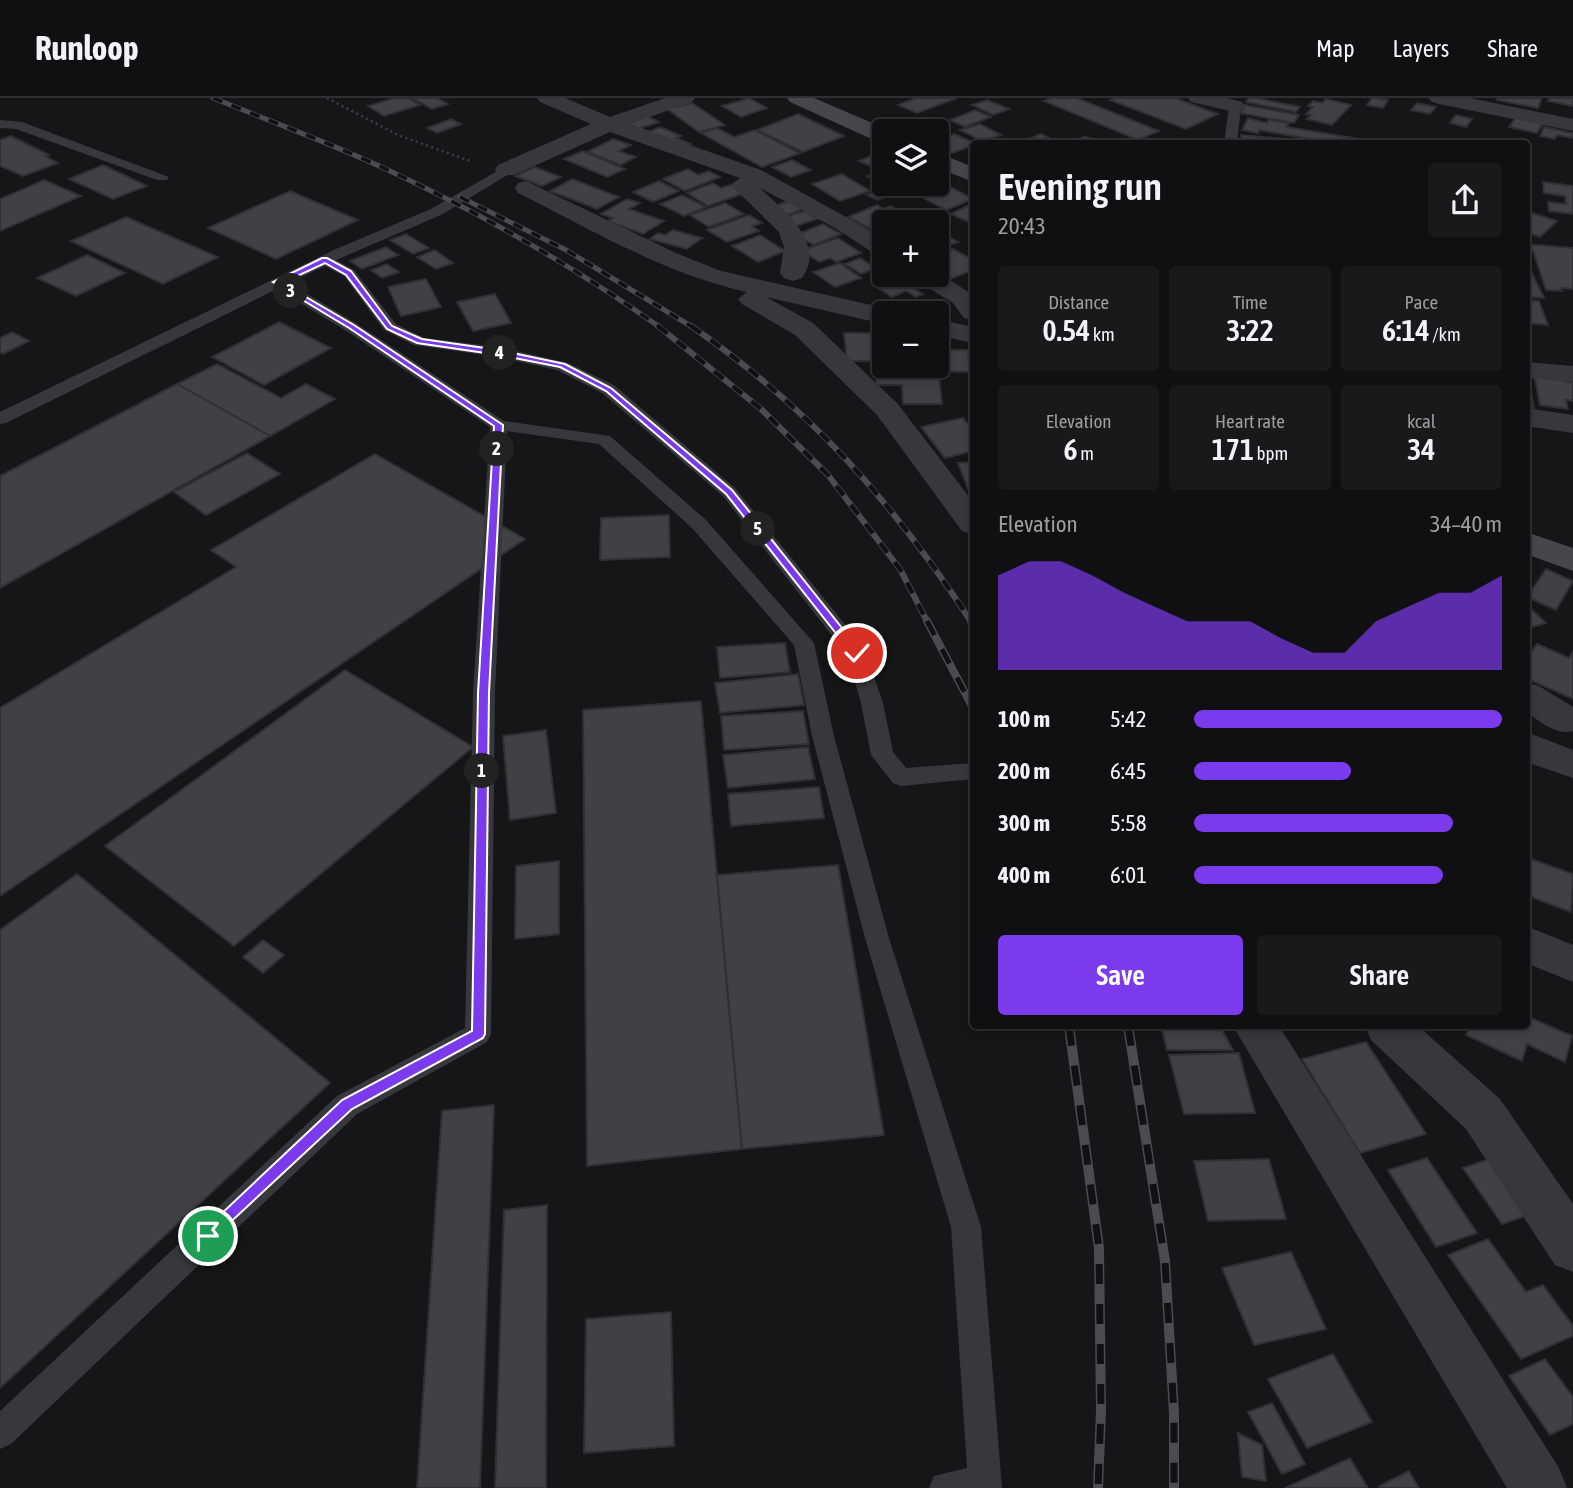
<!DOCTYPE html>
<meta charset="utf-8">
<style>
body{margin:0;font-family:"Asap Condensed",sans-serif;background:#19191b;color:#f1f3f6;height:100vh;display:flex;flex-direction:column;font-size:26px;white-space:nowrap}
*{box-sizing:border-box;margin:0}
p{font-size:23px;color:#9c9d9f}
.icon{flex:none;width:38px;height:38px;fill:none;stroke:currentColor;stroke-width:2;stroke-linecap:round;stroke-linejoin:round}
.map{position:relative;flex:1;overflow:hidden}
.details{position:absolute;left:970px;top:42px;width:560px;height:889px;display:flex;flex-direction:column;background:#101012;border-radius:7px;box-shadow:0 4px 10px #0003,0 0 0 2px #303032}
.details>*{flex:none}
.buttons{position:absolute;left:872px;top:21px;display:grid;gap:14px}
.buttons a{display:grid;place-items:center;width:77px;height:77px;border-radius:7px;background:#101012;box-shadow:0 4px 10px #0003,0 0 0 2px #303032;font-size:35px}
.pin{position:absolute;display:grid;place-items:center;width:60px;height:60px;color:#fff;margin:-30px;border:4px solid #fff;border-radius:50%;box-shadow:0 2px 7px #0007}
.km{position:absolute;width:35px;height:35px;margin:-18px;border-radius:50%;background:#222;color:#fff;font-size:19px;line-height:35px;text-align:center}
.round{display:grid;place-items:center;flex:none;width:74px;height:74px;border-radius:7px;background:#19191b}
.headline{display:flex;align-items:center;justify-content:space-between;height:119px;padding:0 28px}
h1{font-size:38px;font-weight:600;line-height:52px}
.figures{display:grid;grid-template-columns:repeat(3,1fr);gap:10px;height:119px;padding:7px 28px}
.figures div{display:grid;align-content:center;border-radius:7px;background:#19191b;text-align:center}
.figures b{font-size:30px;font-weight:600}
.figures small{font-size:19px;font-weight:400}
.figures p{font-size:19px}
.chart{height:196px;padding:14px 28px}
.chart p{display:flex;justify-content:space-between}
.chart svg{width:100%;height:126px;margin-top:7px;fill:#7c3aed;opacity:.7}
.action{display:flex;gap:14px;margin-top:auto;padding:14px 28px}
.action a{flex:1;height:80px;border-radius:7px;background:#7c3aed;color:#fff;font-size:28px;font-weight:600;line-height:80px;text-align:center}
.action a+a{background:#19191b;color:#f1f3f6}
ul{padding:0 28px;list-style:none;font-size:23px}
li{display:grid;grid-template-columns:112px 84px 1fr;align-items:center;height:52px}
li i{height:18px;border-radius:9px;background:#7c3aed}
header{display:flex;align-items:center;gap:42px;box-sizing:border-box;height:98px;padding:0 35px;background:#101012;border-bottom:2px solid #303032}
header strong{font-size:33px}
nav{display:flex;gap:38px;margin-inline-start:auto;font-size:24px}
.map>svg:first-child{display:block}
</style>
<header>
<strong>Runloop</strong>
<nav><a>Map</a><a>Layers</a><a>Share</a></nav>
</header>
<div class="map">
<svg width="1573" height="1390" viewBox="0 0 1573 1390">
<rect width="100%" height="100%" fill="#161618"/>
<g fill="#404145" stroke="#303034" stroke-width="2">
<polygon points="394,0 408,0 420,7 384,18 368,8"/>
<polygon points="412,0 437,0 448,6 432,11"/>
<polygon points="749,0 767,10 741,19 722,8"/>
<polygon points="916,0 957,0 917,15 898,7"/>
<polygon points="1050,0 1077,0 1159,33 1138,42 1044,3"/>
<polygon points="1115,0 1175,0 1218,16 1186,31 1110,2"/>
<polygon points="1249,0 1256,0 1300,9 1296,14 1246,4"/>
<polygon points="1372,0 1376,0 1388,2 1383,10 1367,7"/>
<polygon points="1498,0 1542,0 1538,10 1497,2"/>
<polygon points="1550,0 1573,0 1573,8 1548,3"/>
<polygon points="1326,1 1351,7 1332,27 1307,21 1311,17 1306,16 1313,9 1308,8 1313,3 1322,5"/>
<polygon points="987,2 1009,11 993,17 972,7"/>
<polygon points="692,5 725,27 699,34 667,11"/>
<polygon points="1417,5 1436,9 1430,16 1411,12"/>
<polygon points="1245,7 1299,17 1294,25 1240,15"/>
<polygon points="975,12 991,19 965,29 950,22"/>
<polygon points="798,16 844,38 803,54 757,32"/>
<polygon points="1456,17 1472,21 1466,29 1450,25"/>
<polygon points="646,18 659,24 635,32 623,26"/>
<polygon points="1516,19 1543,25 1537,35 1509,29"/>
<polygon points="1248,20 1267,25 1268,22 1289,25 1287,29 1384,45 1339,46 1259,32 1258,35 1242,32"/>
<polygon points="451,21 461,26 437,35 427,30"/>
<polygon points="980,26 1001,37 982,43 960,32"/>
<polygon points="660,29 681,38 676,40 691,46 680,51 644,36"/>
<polygon points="1544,29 1573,35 1573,40 1557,37 1555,41 1540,38"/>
<polygon points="717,30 734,39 755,32 800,55 762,69 701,35"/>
<polygon points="954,36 976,46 953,55 936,47 936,43"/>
<polygon points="1041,36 1061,46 1016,46"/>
<polygon points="1241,37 1286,41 1286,46 1242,45"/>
<polygon points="11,38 49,57 45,58 58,65 23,78 0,68 0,42"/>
<polygon points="613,41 631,47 619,53 636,59 621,67 587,54"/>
<polygon points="583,53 625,71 607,79 564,61"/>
<polygon points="879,55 884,57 884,68 877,71 859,63"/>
<polygon points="792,62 811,72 791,79 772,69"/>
<polygon points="103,67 147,88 113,101 69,81"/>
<polygon points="535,69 561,79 542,88 515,78"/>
<polygon points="688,71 698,77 709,73 720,79 685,93 663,81"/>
<polygon points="884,71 884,86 898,86 889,89 867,78"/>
<polygon points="842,76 870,93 840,103 812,86"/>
<polygon points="572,81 619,99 597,111 550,93"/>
<polygon points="44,82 81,98 0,133 0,101"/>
<polygon points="659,83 679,93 653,104 633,94"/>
<polygon points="1543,84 1573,88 1573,116 1549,113 1548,104 1566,106 1565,98 1544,95"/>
<polygon points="713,85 721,90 734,86 748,94 708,108 687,95"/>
<polygon points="947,87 973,101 946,112 919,98"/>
<polygon points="879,92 890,97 878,102 866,97"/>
<polygon points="290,93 358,122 276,161 208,130"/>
<polygon points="682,97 706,109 684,118 660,106"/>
<polygon points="627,101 640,105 629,111 664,123 643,136 608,123 613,120 601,116"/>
<polygon points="789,103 802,111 788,117 774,108"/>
<polygon points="725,105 744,116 709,129 690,117"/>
<polygon points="973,105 973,126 951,116"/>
<polygon points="877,107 883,111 890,108 902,114 893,118 897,120 871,131 848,119"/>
<polygon points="805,113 817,121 796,128 784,119"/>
<polygon points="1526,113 1557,123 1540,139 1526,134"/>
<polygon points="749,117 762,125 752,128 759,133 727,144 707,132"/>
<polygon points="126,119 218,159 163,186 71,143"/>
<polygon points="823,126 841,136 814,147 796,137"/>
<polygon points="936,131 958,144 936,152"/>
<polygon points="673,132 702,140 687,151 650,141 658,135 665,137"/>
<polygon points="406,136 429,150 413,156 390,142"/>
<polygon points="760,137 785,153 758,164 732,148"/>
<polygon points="838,140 861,155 836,164 830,160 819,164 802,152"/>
<polygon points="1526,146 1573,150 1573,191 1560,190 1562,193 1546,192 1533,153 1526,153"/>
<polygon points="386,149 398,157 362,171 350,163"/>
<polygon points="953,151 973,162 973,172 948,182 936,175 936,157"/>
<polygon points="435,152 453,165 436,171 417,159"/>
<polygon points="87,157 125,175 76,198 37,180"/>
<polygon points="860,160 876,170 861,176 845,166"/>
<polygon points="1526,163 1544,200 1526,199"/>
<polygon points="840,165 861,180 835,189 813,174"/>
<polygon points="387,166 399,174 382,180 371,172"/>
<polygon points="884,176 909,177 926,187 915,191 923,196 916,199 906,193 892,199 875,188 880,186 872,181"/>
<polygon points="426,181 441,209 401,218 388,189"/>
<polygon points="495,196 511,225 473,233 457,204"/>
<polygon points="1526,202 1539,203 1548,227 1526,225"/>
<polygon points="279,224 331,250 264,287 212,259"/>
<polygon points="12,234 29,243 3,256 0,254 0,240"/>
<polygon points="844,235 884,235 884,263 847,263"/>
<polygon points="936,252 968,252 970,274 927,273 927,268 936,268"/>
<polygon points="217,266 281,300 306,286 335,301 270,338 177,286"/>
<polygon points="1534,276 1573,285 1573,303 1566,302 1568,311 1540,307"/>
<polygon points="876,277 939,278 942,306 903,306 902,287 876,287"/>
<polygon points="1526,279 1528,279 1534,310 1526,309"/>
<polygon points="177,286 270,338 0,490 0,378"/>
<polygon points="963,320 973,332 973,353 945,360 921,329"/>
<polygon points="247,355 280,376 206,417 174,394"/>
<polygon points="375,356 525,441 0,798 0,610 236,469 211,452"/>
<polygon points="973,364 973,393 969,393 958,365"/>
<polygon points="669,417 670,459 600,462 601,420"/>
<polygon points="1546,471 1573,483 1556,512 1527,499"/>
<polygon points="1526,506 1546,525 1526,531"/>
<polygon points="785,545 790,574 720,580 717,549"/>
<polygon points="1537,546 1569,560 1573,553 1573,601 1526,580 1526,562"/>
<polygon points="345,572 473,649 234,848 105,748"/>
<polygon points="798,576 804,607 720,615 715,585"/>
<polygon points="701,603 742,1051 587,1068 583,612"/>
<polygon points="803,613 809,646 724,652 721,618"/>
<polygon points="546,632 556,715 510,722 503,638"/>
<polygon points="808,649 815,681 728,690 723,657"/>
<polygon points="819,689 824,720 731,728 728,696"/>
<polygon points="1526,759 1573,776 1571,814 1526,797"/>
<polygon points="559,763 559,836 515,841 516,768"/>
<polygon points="838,767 884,1037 742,1051 717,777"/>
<polygon points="77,776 330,985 0,1290 0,832"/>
<polygon points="263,842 284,857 263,875 243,859"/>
<polygon points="1526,918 1572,938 1565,964 1527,946 1522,963 1466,937 1469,928 1526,928"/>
<polygon points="1161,928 1220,928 1233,952 1167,952"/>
<polygon points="1366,944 1426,1036 1360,1055 1302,961"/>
<polygon points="1239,955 1255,1015 1184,1016 1169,957"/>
<polygon points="494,1007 480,1390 417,1390 442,1013"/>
<polygon points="1495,1059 1534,1115 1502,1126 1463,1070"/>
<polygon points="1427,1060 1477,1135 1436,1149 1388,1072"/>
<polygon points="1269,1061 1286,1121 1208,1123 1194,1063"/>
<polygon points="547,1107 546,1390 495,1390 504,1112"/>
<polygon points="1488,1141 1526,1194 1543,1187 1573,1228 1573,1238 1521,1261 1448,1157"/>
<polygon points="1291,1154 1326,1231 1254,1247 1222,1170"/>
<polygon points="671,1214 674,1348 584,1355 586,1221"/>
<polygon points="1333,1256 1372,1324 1307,1350 1268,1281"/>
<polygon points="1545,1261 1573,1299 1573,1326 1550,1337 1509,1278"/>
<polygon points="1272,1305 1305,1366 1282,1376 1248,1314"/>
<polygon points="1238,1335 1262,1347 1266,1383 1242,1379"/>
<polygon points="1350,1360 1368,1390 1285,1390"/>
<polygon points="1409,1373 1419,1390 1380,1390 1379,1388"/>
</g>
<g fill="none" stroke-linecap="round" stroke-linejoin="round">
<polyline stroke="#3d3f44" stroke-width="2.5" stroke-dasharray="2 3.5" stroke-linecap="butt" points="327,0 398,37 473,64"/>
<g fill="#37383d" fill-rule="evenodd">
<polygon points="1235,4 1241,8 1237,46 1224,46 1229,8"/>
<polygon points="0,22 22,24 169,79 167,82 157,82 16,31 0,30"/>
<polygon points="506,68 513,72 511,75 441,117 336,162 354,172 396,226 424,240 499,249 568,265 614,287 735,390 864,550 883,605 893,654 906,670 973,665 973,681 901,688 893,685 871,657 861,605 847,557 723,398 602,295 557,272 499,259 414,247 384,232 344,178 325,168 289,185 357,226 504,323 610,338 706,422 814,545 834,638 889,840 981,1129 1002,1390 929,1390 934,1378 967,1370 951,1129 865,840 812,638 794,547 692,430 599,346 507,333 495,595 491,936 487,944 357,1016 11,1346 0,1351 0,1313 337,998 465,930 473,595 490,329 345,232 277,191 6,325 0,326 0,314 336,151 431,111"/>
</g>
<g fill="#37383d" fill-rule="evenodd">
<path d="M537,0h28l45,19 55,-19h30l-3,4 -62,22 131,46 123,68v18l-9,-2 -40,-26 -75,-40c23,22 67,54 42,90l-9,3 -9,-3 -4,-5 4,-26 -5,-15 -44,-43 -3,-5 8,-6 -130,-46 -96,43h-16l-3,-5 3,-5 93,-41 -51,-22z"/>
<polygon points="1188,0 1227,0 1242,4 1245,8 1242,12 1235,14 1191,4"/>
<polygon points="1429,0 1470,0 1573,21 1573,33 1439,6 1432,4"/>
<polygon points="1085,38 1093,40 1096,45 1072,46 1075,41"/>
<path d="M526,83l150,72 45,18 172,39 2,3h-11v11l-118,-27 47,26 84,80 76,99v32l-11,-3 -85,-116 -82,-80 -53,-31 -4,-5 9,-7c-82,-18 -155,-62 -229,-99l-3,-5 3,-5z"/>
<polygon points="936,173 973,197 973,222 964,220 953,205 916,182 912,177 936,177"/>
<polygon points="936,221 973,229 973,245 936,237"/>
<polygon points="1526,264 1573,268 1573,284 1526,280"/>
<polygon points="1526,310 1573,317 1573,335 1526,328"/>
<path d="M1526,584l13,4 34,21v24c-17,5 -33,-10 -47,-19z"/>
<polygon points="1526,634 1573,652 1573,680 1526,664"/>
<polygon points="1526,828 1573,847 1573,884 1526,865"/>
<polygon points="1233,928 1279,928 1559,1370 1567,1390 1507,1390"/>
<polygon points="1365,928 1418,928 1500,1001 1573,1106 1573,1174 1555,1167 1466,1031 1371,942"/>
</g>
<g fill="#45474d" fill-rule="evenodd">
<polygon points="787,0 814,0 891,33 884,33 884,44 876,43 790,4"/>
<polygon points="936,54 973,69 973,84 936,69"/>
<polygon points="1526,434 1573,450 1573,473 1526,456"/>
</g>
<g stroke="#4a4c52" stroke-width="5">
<g id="rail-far3">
<path d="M213,0c59,24 120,46 177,73 94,44 186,97 271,157"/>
<polyline points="460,99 566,152 694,230"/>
</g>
</g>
<g stroke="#4a4c52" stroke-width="6">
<g id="rail-far2">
<polyline points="658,228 761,311 828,377 900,471 928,525"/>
<path d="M691,228c120,83 202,176 281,297"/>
</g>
</g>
<g stroke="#4a4c52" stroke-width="8">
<g id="rail-far1">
<polyline points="927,523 973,610"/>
<polyline points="971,523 973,527"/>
</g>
</g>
<g stroke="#4a4c52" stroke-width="10">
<g id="rail">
<polyline points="1069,928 1099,1150 1101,1312 1098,1390"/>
<polyline points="1128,928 1165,1163 1174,1316 1174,1390"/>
</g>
</g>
<use href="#rail-far3" stroke="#111113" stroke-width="3.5" stroke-dasharray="10" stroke-linecap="butt"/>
<use href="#rail-far2" stroke="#111113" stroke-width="4.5" stroke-dasharray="12" stroke-linecap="butt"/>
<use href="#rail-far1" stroke="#111113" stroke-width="5" stroke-dasharray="16" stroke-linecap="butt"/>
<use href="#rail" stroke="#111113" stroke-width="7" stroke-dasharray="20" stroke-linecap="butt"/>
</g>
<polygon fill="#7c3aed" stroke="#fff" stroke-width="2" points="322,160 327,160 351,173 392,228 422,241 499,252 565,266 611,290 732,392 862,555 853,557 726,396 606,293 560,269 499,257 417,245 387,231 346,177 325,165 282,185 354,227 503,327 489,595 485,936 483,940 352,1011 208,1145 203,1143 201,1138 203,1133 342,1002 472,933 478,595 494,328 349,230 273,184"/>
</svg>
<div class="buttons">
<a><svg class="icon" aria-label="layers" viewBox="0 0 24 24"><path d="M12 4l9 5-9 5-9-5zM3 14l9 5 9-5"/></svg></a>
<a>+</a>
<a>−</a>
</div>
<div class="pin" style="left:208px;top:1138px;background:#1e9e55"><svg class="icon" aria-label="arrive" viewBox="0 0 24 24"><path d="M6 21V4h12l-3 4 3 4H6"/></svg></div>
<div class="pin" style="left:857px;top:555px;background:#d93025"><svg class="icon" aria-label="check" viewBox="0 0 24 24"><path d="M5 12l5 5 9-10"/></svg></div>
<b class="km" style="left:482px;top:673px">1</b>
<b class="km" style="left:497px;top:351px">2</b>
<b class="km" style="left:291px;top:193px">3</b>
<b class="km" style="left:500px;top:255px">4</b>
<b class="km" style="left:758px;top:431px">5</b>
<section class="details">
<div class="headline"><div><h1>Evening run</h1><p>20:43</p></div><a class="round"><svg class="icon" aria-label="share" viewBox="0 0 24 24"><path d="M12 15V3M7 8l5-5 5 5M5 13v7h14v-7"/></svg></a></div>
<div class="figures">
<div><p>Distance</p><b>0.54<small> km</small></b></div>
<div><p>Time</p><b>3:22</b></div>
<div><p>Pace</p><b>6:14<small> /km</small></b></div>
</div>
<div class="figures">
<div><p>Elevation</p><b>6<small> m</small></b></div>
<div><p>Heart rate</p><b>171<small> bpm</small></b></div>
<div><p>kcal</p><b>34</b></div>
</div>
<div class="chart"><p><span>Elevation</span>34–40 m</p>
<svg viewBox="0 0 160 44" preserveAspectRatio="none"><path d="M0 44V11L10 6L20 6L30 11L40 17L50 22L60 27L70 27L80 27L90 33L100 38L110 38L120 27L130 22L140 17L150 17L160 11V44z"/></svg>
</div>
<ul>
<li><b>100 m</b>5:42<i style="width:100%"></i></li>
<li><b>200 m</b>6:45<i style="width:51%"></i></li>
<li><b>300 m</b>5:58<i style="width:84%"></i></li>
<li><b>400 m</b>6:01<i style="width:81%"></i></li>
</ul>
<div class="action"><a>Save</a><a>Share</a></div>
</section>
</div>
